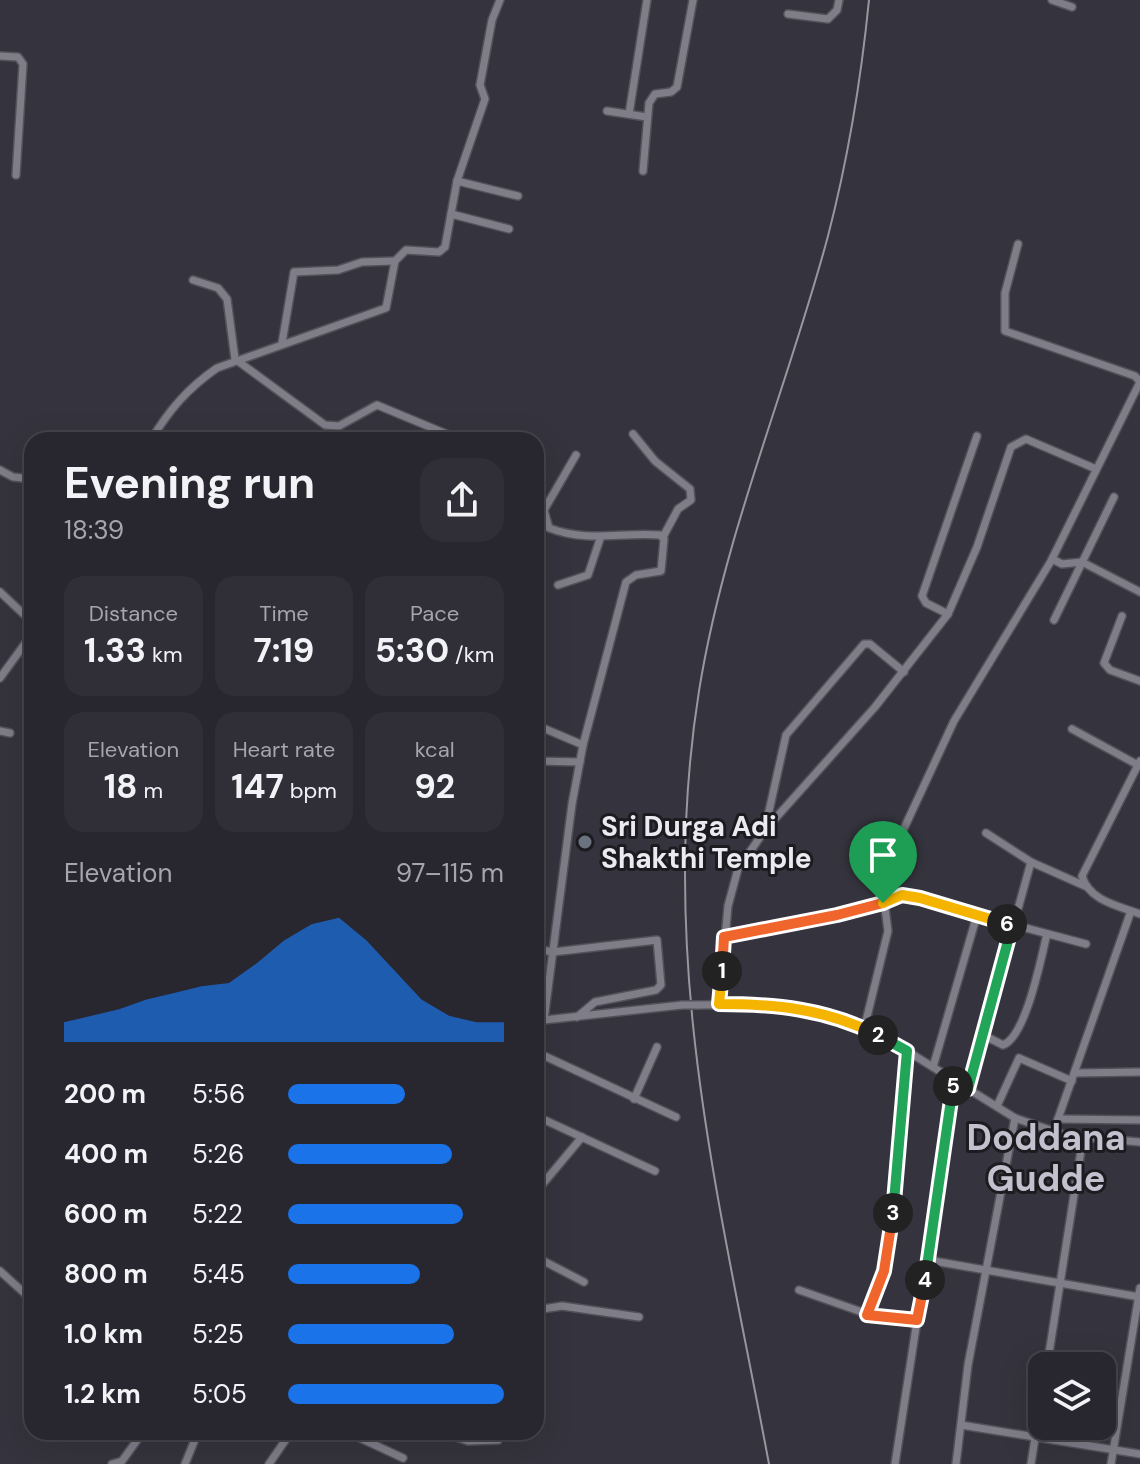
<!DOCTYPE html>
<meta charset="utf-8">
<style>
body{margin:0;font-family:"DM Sans",sans-serif;background:#302e36;color:#f1f3f6;height:100vh;display:flex;flex-direction:column;font-size:30px;white-space:nowrap}
*{box-sizing:border-box;margin:0}
p{font-size:26px;color:#a5a5aa}
.icon{flex:none;width:44px;height:44px;fill:none;stroke:currentColor;stroke-width:2;stroke-linecap:round;stroke-linejoin:round}
.map{position:relative;flex:1;overflow:hidden}
.sheet{position:absolute;left:24px;top:432px;width:520px;height:1008px;display:flex;flex-direction:column;background:#28262e;border-radius:24px;box-shadow:0 8px 32px #0002,0 0 0 2px #44434a}
.sheet>*{flex:none}
.controls{position:absolute;left:1028px;top:1352px;display:grid;gap:16px}
.controls a{display:grid;place-items:center;width:88px;height:88px;border-radius:16px;background:#28262e;box-shadow:0 8px 32px #0002,0 0 0 2px #44434a;font-size:40px}
.pin{position:absolute;display:grid;place-items:center;width:68px;height:68px;color:#fff;margin:-82px -34px;border-radius:50% 50% 50% 0;rotate:-45deg;box-shadow:0 0 8px #0007}
.pin .icon{rotate:45deg}
.km{position:absolute;width:40px;height:40px;margin:-20px;border-radius:50%;background:#222;color:#fff;font-size:22px;line-height:40px;text-align:center}
.round{display:grid;place-items:center;flex:none;width:84px;height:84px;border-radius:24px;background:#302e36}
.summary{display:flex;align-items:center;justify-content:space-between;height:136px;padding:0 40px}
h1{font-size:44px;font-weight:700;line-height:60px}
.metrics{display:grid;grid-template-columns:repeat(3,1fr);gap:12px;height:136px;padding:8px 40px}
.metrics div{display:grid;align-content:center;border-radius:20px;background:#302e36;text-align:center}
.metrics b{font-size:34px;font-weight:700}
.metrics small{font-size:22px;font-weight:400}
.metrics p{font-size:22px}
.chart{height:224px;padding:16px 40px}
.chart p{display:flex;justify-content:space-between}
.chart svg{width:100%;height:144px;margin-top:8px;fill:#1a73e8;opacity:.7}
ul{padding:0 40px;list-style:none;font-size:26px}
li{display:grid;grid-template-columns:128px 96px 1fr;align-items:center;height:60px}
li i{height:20px;border-radius:10px;background:#1a73e8}
.map>svg:first-child{display:block}
</style>
<div class="map">
<svg width="1140" height="1464" viewBox="0 0 1140 1464">
<rect width="100%" height="100%" fill="#35333d"/>
<g fill="none" stroke-linecap="round" stroke-linejoin="round">
<g stroke="#525159" stroke-width="10">
<g id="minor">
<polyline points="1052,0 1072,7"/>
<polyline points="788,14 828,19 837,10 839,0"/>
<polyline points="0,56 18,57 23,64 16,175"/>
<polyline points="607,111 647,117"/>
<polyline points="629,114 647,0"/>
<polyline points="643,171 649,103 655,94 671,92 677,87 693,0"/>
<polyline points="457,181 518,196"/>
<polyline points="451,214 509,229"/>
<polyline points="1018,244 1005,293 1005,331 1135,376 1140,382"/>
<polyline points="193,280 218,288 227,299 235,359 325,425 339,426 377,405 461,440"/>
<polyline points="282,343 294,272 338,270 362,262 395,261"/>
<polyline points="633,434 655,461 690,489 691,500 678,509 663,537"/>
<path d="M151,440c18,-30 37,-52 66,-72l169,-60 9,-47 11,-11 33,2 6,-5 12,-66 28,-82 -5,-14 12,-65 8,-20"/>
<polyline points="0,470 13,477 32,479"/>
<polyline points="1052,559 1062,564 1082,562 1140,592"/>
<polyline points="558,585 588,575 600,539"/>
<polyline points="0,592 32,622"/>
<polyline points="948,614 926,603 922,596 977,436"/>
<polyline points="1122,616 1104,663 1110,670 1140,681"/>
<polyline points="1054,620 1114,497"/>
<polyline points="0,678 32,634"/>
<polyline points="536,725 583,745"/>
<polyline points="1072,729 1138,765"/>
<polyline points="0,731 10,733"/>
<polyline points="536,761 580,762"/>
<path d="M1140,761l-58,115c7,25 37,30 58,38"/>
<polyline points="765,829 786,735 864,644 870,644 904,672"/>
<polyline points="986,833 1031,862 1085,886"/>
<polyline points="724,937 837,915 902,895 1086,944"/>
<polyline points="536,949 553,952 657,940 661,985 656,990 595,1002 577,1017"/>
<polyline points="719,1004 728,906 738,869 765,830 875,707 948,614 977,547 1011,447 1026,439 1096,469"/>
<polyline points="697,1005 778,1004 827,1016 873,1033 907,1051 1015,1118 1068,1136 1140,1142"/>
<path d="M544,1020l28,-216 11,-59 43,-163 10,-7 25,-4 3,-32 -4,-4c-41,-3 -71,8 -111,-7l-5,-18 32,-55"/>
<polyline points="536,1028 544,1020 682,1005"/>
<polyline points="864,1029 888,931 882,885 887,865 954,721 1051,561 1140,382"/>
<path d="M985,1036l18,9c23,-8 38,-87 44,-111"/>
<polyline points="536,1052 676,1117"/>
<polyline points="933,1067 977,915"/>
<polyline points="1075,1073 1140,1072"/>
<polyline points="968,1089 1031,862"/>
<polyline points="634,1099 657,1047"/>
<polyline points="997,1106 1019,1058 1072,1081"/>
<polyline points="536,1116 655,1171"/>
<polyline points="1058,1119 1140,1120"/>
<polyline points="1053,1133 1131,911"/>
<polyline points="536,1192 582,1137"/>
<polyline points="536,1257 584,1282"/>
<polyline points="928,1260 1140,1297"/>
<polyline points="0,1271 32,1300"/>
<polyline points="799,1290 879,1318 917,1320"/>
<polyline points="536,1310 562,1306 639,1317"/>
<path d="M867,1315c34,-83 34,-176 40,-264"/>
<polyline points="1047,1366 1083,1138"/>
<polyline points="961,1425 1140,1454"/>
<polyline points="347,1432 403,1458"/>
<polyline points="441,1432 468,1441 498,1440"/>
<polyline points="112,1464 122,1461 143,1432"/>
<polyline points="185,1464 198,1432"/>
<polyline points="269,1464 291,1432"/>
<polyline points="895,1464 954,1080"/>
<polyline points="956,1464 968,1365 1015,1118"/>
<polyline points="1031,1464 1042,1393"/>
<polyline points="1111,1464 1140,1288"/>
</g>
</g>
<use href="#minor" stroke="#7e7d88" stroke-width="7"/>
<path stroke="#98979f" stroke-width="2" d="M769,1464c-49,-262 -113,-504 -70,-773 25,-156 88,-302 129,-455 20,-77 33,-156 41,-236"/>
<g stroke="#525159" stroke-width="10" stroke-linecap="butt">
<polyline id="minor-bridge" points="682,1005 697,1005"/>
</g>
<use href="#minor-bridge" stroke="#7e7d88" stroke-width="7"/>
</g>
<g fill="none" stroke-linecap="round" stroke-linejoin="round">
<g stroke="#fff" stroke-width="16">
<polyline id="split-1" points="722,971 724,937 837,915 883,903"/>
</g>
<g stroke="#fff" stroke-width="16">
<path id="split-2" d="M722,971l-3,33c57,0 107,5 159,31"/>
</g>
<g stroke="#fff" stroke-width="16">
<polyline id="split-3" points="878,1035 907,1051 893,1213"/>
</g>
<g stroke="#fff" stroke-width="16">
<polyline id="split-4" points="893,1213 884,1271 867,1315 917,1320 925,1280"/>
</g>
<g stroke="#fff" stroke-width="16">
<polyline id="split-5" points="925,1280 953,1086"/>
</g>
<g stroke="#fff" stroke-width="16">
<polyline id="split-6" points="953,1086 954,1080 968,1089 1012,926 1007,924"/>
</g>
<g stroke="#fff" stroke-width="16">
<polyline id="split-7" points="883,903 902,895 920,898 1007,924"/>
</g>
<use href="#split-1" stroke="#f0652b" stroke-width="10"/>
<use href="#split-2" stroke="#f5b400" stroke-width="10"/>
<use href="#split-3" stroke="#22a559" stroke-width="10"/>
<use href="#split-4" stroke="#f0652b" stroke-width="10"/>
<use href="#split-5" stroke="#22a559" stroke-width="10"/>
<use href="#split-6" stroke="#22a559" stroke-width="10"/>
<use href="#split-7" stroke="#f5b400" stroke-width="10"/>
</g>
<circle fill="#6b7280" stroke="#1c1c20" stroke-width="3" cx="585" cy="842" r="8"/>
<g text-anchor="middle" dominant-baseline="central" stroke-width="6" stroke-linejoin="round" paint-order="stroke">
<g font-size="28" font-weight="bold" fill="#eaeaf0" stroke="#1c1c20" text-anchor="start">
<text x="601" y="826">Sri Durga Adi<tspan x="601" dy="32">Shakthi Temple</tspan></text>
</g>
<g font-size="36" font-weight="bold" fill="#c2c1cd" stroke="#1c1c20">
<text x="1046" y="1137">Doddana<tspan x="1046" dy="41">Gudde</tspan></text>
</g>
</g>
</svg>
<div class="controls">
<a><svg class="icon" aria-label="layers" viewBox="0 0 24 24"><path d="M12 4l9 5-9 5-9-5zM3 14l9 5 9-5"/></svg></a>
</div>
<div class="pin" style="left:883px;top:903px;background:#1e9e55"><svg class="icon" aria-label="arrive" viewBox="0 0 24 24"><path d="M6 21V4h12l-3 4 3 4H6"/></svg></div>
<b class="km" style="left:722px;top:971px">1</b>
<b class="km" style="left:878px;top:1035px">2</b>
<b class="km" style="left:893px;top:1213px">3</b>
<b class="km" style="left:925px;top:1280px">4</b>
<b class="km" style="left:953px;top:1086px">5</b>
<b class="km" style="left:1007px;top:924px">6</b>
<section class="sheet">
<div class="summary"><div><h1>Evening run</h1><p>18:39</p></div><a class="round"><svg class="icon" aria-label="share" viewBox="0 0 24 24"><path d="M12 15V3M7 8l5-5 5 5M5 13v7h14v-7"/></svg></a></div>
<div class="metrics">
<div><p>Distance</p><b>1.33<small> km</small></b></div>
<div><p>Time</p><b>7:19</b></div>
<div><p>Pace</p><b>5:30<small> /km</small></b></div>
</div>
<div class="metrics">
<div><p>Elevation</p><b>18<small> m</small></b></div>
<div><p>Heart rate</p><b>147<small> bpm</small></b></div>
<div><p>kcal</p><b>92</b></div>
</div>
<div class="chart"><p><span>Elevation</span>97–115 m</p>
<svg viewBox="0 0 160 44" preserveAspectRatio="none"><path d="M0 44V38L10 36L20 34L30 31L40 29L50 27L60 26L70 20L80 13L90 8L100 6L110 13L120 22L130 31L140 36L150 38L160 38V44z"/></svg>
</div>
<ul>
<li><b>200 m</b>5:56<i style="width:54%"></i></li>
<li><b>400 m</b>5:26<i style="width:76%"></i></li>
<li><b>600 m</b>5:22<i style="width:81%"></i></li>
<li><b>800 m</b>5:45<i style="width:61%"></i></li>
<li><b>1.0 km</b>5:25<i style="width:77%"></i></li>
<li><b>1.2 km</b>5:05<i style="width:100%"></i></li>
</ul>
</section>
</div>
